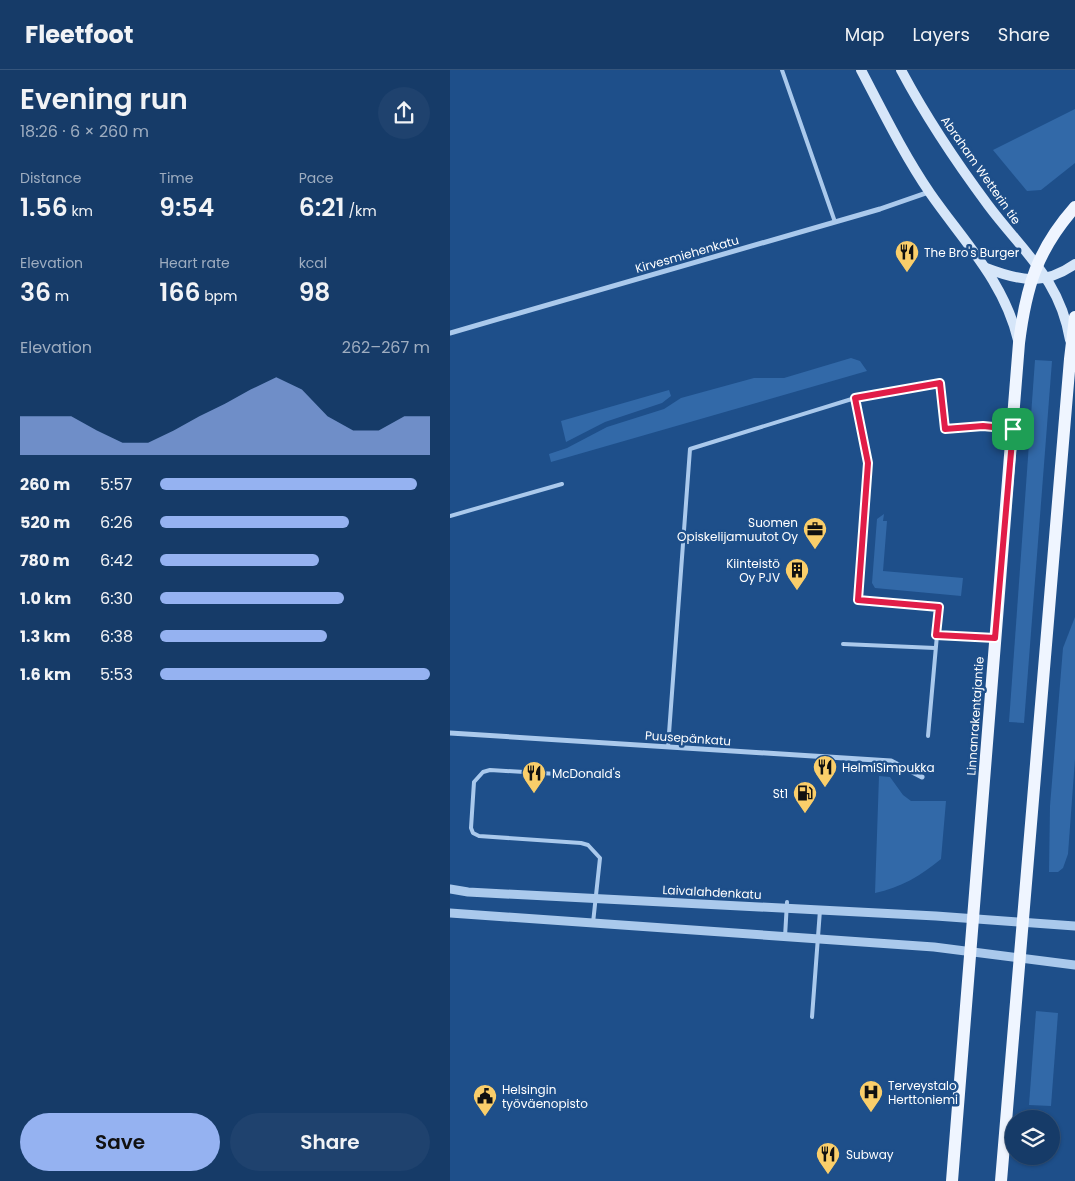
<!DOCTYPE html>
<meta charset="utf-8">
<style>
body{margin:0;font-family:Poppins,sans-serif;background:#1f426e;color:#f1f3f6;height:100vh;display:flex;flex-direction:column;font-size:19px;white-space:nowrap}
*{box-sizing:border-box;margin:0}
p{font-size:16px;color:#9eadc0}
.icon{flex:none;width:28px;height:28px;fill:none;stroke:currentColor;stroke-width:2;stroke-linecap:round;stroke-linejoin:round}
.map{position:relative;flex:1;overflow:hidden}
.side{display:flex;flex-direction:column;background:#163b68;width:450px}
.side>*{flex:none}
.controls{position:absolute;left:555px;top:1040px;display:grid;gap:10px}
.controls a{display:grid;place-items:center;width:55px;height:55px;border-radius:50%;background:#163b68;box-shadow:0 1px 4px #0004,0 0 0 1px #35557c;font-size:25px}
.pin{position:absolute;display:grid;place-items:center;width:42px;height:42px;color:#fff;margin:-21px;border-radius:10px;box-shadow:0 2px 8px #0006}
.round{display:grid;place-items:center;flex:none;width:52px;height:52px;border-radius:26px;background:#1f426e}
.summary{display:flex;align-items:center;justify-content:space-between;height:85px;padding:0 20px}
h1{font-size:28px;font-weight:600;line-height:38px}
.figures{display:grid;grid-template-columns:repeat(3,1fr);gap:8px;height:85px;padding:5px 20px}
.figures div{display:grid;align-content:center}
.figures b{font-size:25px;font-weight:600}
.figures small{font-size:14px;font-weight:400}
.figures p{font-size:14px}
.chart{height:140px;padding:10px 20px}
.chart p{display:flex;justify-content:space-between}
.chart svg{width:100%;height:90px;margin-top:5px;fill:#95b2f1;opacity:.7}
.action{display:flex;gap:10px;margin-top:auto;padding:10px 20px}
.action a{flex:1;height:58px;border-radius:30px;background:#95b2f1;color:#111;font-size:20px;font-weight:600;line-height:58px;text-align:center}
.action a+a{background:#1f426e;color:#f1f3f6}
ul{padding:0 20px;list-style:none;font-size:16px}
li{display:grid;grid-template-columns:80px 60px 1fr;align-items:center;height:38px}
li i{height:12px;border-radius:6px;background:#95b2f1}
header{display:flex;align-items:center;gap:30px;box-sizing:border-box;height:70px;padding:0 25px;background:#163b68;border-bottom:1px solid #35557c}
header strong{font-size:24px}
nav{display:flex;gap:28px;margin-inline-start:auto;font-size:18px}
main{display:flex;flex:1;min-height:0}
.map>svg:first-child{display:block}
</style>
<header>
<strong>Fleetfoot</strong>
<nav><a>Map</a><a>Layers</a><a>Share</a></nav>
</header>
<main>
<section class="side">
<div class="summary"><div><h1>Evening run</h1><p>18:26 · 6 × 260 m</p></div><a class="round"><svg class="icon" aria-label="share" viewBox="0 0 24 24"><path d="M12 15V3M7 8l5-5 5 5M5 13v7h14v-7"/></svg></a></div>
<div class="figures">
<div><p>Distance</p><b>1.56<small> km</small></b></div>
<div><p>Time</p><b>9:54</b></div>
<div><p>Pace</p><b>6:21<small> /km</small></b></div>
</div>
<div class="figures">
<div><p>Elevation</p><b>36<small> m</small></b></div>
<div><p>Heart rate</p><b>166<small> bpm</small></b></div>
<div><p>kcal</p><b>98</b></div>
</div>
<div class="chart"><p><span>Elevation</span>262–267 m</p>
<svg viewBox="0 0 160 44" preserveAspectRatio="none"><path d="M0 44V25L10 25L20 25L30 32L40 38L50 38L60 32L70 25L80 19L90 12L100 6L110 12L120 25L130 32L140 32L150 25L160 25V44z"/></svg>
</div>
<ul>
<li><b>260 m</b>5:57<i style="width:95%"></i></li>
<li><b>520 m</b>6:26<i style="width:70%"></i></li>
<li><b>780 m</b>6:42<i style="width:59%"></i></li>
<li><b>1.0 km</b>6:30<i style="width:68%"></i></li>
<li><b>1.3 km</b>6:38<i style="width:62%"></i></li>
<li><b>1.6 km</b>5:53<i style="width:100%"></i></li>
</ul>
<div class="action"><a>Save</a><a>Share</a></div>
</section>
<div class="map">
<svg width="625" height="1111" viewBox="0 0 625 1111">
<rect width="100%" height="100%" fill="#1e4f8a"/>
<g fill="#3269a8">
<polygon points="625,39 625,93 591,120 577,121 543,80"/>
<polygon points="401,288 410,291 417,301 101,392 99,384 117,378 157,357 214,339 231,328 304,308 334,308"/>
<polygon points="585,290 602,291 574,653 559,652"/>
<polygon points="219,320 221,326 212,333 155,352 116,372 111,351"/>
<polygon points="434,444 433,451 437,451 433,501 513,508 511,526 425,518 422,513 427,449"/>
<polygon points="625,547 625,689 618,784 613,798 608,802 599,802 600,736 613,578"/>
<path d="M429,706l11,1 13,18 8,6h35l-5,58c-19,16 -41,29 -66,34z"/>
<polygon points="586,941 608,943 601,1036 579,1035"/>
</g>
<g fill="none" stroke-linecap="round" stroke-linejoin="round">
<g stroke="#aac9ec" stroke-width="4">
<polyline points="332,0 385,152"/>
<polyline points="0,446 112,414"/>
<polyline points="543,568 487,565 489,537 408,530 418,393 405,328 491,313 495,359 533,356 559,358"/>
<polyline points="393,574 485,578"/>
<polyline points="478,666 487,565"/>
<polyline points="218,677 240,379 405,328"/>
<polyline points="143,853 150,788 138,775 131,773 29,766 23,763 21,758 24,712 33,702 40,700 156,707"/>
<polyline points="335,867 337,832"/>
<polyline points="362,947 370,840"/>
</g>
<g stroke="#aac9ec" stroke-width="5">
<polyline points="0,263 430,139 479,122"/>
<polyline points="0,663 441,691 472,707"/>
</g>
<g stroke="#aac9ec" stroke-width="9">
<polyline points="0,819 18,822 486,846 625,856"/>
<polyline points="0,843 484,877 625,895"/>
</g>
<g stroke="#d6e6f9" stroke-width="10">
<path d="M411,0c22,42 43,85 69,123 34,49 74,88 88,147"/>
<path d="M451,0c25,47 55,92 87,135 35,47 72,74 82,135"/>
<path d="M536,198c34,13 58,18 89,-4"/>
</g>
<g stroke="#eff5ff" stroke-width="12">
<path d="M502,1111l67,-838c7,-56 18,-93 56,-136"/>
<polyline points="551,1111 620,289 625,247"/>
</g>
</g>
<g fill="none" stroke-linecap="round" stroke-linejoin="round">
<g stroke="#fff" stroke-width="10">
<polygon id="route" points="490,313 495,359 533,356 563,359 545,568 486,565 489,537 408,530 418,393 405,328"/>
</g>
<use href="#route" stroke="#e11d48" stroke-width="6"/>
</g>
<defs>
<g id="restaurant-pin" transform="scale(1.25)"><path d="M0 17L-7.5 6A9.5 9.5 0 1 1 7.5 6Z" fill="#face6a" stroke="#1e4f8a"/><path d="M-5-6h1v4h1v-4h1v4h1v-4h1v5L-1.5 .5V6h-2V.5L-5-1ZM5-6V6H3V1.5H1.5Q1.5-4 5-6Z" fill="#111"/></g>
<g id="office-pin" transform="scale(1.25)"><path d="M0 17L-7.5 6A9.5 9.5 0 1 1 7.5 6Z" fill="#face6a" stroke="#1e4f8a"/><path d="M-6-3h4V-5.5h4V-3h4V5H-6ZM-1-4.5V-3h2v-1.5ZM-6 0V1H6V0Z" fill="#111"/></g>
<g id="building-pin" transform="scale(1.25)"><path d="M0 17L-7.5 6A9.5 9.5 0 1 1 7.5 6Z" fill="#face6a" stroke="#1e4f8a"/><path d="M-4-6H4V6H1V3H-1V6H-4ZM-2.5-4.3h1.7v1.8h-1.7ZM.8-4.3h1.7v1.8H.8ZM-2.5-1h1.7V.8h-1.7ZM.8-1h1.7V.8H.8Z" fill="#111"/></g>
<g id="fuel-pin" transform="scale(1.25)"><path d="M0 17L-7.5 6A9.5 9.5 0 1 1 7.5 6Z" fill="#face6a" stroke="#1e4f8a"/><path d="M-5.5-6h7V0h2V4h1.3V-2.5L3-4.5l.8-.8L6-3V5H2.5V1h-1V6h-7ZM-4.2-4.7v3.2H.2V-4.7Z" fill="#111"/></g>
<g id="hospital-pin" transform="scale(1.25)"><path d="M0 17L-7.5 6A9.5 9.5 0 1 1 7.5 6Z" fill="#face6a" stroke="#1e4f8a"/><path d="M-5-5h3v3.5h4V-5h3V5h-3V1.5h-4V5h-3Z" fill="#111"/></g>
<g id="civic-pin" transform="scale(1.25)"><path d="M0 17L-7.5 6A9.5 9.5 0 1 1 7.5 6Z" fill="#face6a" stroke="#1e4f8a"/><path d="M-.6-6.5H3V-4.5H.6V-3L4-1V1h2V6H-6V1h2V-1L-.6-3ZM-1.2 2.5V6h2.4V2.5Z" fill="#111"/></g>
</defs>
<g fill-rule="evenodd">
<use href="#restaurant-pin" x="457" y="182"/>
<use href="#office-pin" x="365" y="459"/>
<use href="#building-pin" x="347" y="500"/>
<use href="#restaurant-pin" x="375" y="697"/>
<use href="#restaurant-pin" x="84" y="703"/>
<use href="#fuel-pin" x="355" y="723"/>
<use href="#hospital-pin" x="421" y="1022"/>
<use href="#civic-pin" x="35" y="1026"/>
<use href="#restaurant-pin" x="378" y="1084"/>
</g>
<g text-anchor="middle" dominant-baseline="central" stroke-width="5" stroke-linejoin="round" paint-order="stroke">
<g font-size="12" fill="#fff" stroke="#1e4f8a">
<text transform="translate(531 100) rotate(55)">Abraham Wetterin tie</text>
<text transform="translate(237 184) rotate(-16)">Kirvesmiehenkatu</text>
<text transform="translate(525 646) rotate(-86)">Linnanrakentajantie</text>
<text transform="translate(238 668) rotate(4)">Puusepänkatu</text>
<text transform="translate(262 822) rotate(3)">Laivalahdenkatu</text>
</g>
<g font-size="12" fill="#fff" stroke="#1e4f8a" text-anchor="start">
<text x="474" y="182">The Bro's Burger</text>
<text x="348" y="452" text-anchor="end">Suomen<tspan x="348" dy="14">Opiskelijamuutot Oy</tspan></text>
<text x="330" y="493" text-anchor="end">Kiinteistö<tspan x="330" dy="14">Oy PJV</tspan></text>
<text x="392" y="697">HelmiSimpukka</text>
<text x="102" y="703">McDonald's</text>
<text x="338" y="723" text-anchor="end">St1</text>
<text x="438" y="1015">Terveystalo<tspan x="438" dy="14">Herttoniemi</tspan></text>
<text x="52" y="1019">Helsingin<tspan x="52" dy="14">työväenopisto</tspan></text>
<text x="396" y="1084">Subway</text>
</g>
</g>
</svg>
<div class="controls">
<a><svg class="icon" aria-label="layers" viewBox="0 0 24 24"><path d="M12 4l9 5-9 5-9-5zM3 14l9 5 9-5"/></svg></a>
</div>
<div class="pin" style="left:563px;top:359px;background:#1e9e55"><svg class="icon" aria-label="arrive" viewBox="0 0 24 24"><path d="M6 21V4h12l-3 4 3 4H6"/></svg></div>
</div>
</main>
